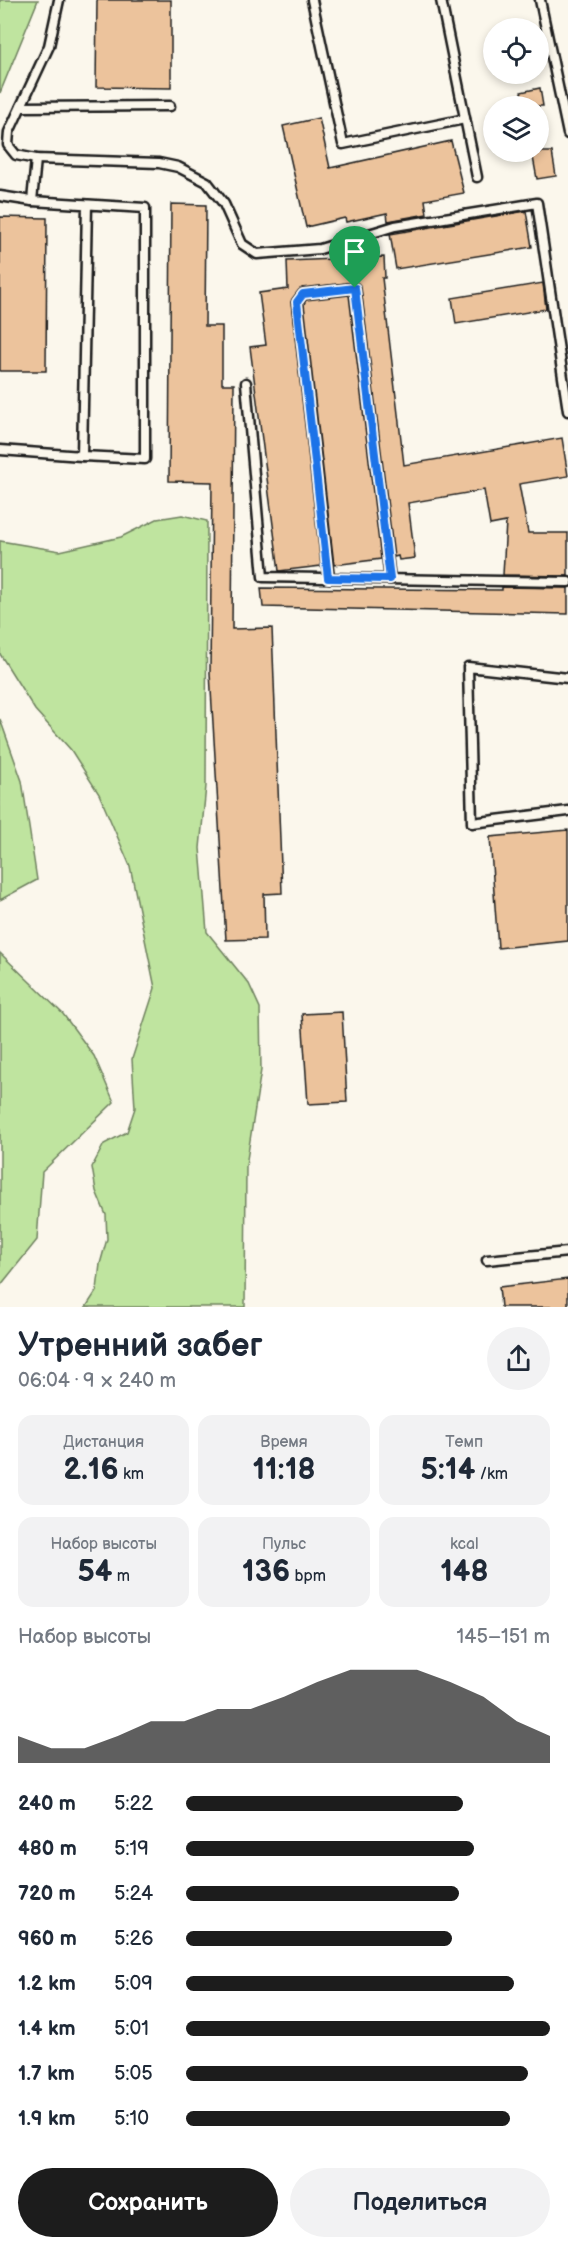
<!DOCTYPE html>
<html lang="ru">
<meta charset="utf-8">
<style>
body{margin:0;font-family:"Balsamiq Sans",sans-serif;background:#f2f2f3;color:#1f2937;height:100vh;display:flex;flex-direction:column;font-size:22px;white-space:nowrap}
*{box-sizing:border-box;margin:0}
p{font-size:20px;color:#747a83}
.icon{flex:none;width:33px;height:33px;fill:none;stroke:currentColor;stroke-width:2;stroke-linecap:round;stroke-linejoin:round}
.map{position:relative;height:1307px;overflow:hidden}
.details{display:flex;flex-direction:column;background:#fff;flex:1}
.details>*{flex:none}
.fabs{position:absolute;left:483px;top:18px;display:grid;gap:12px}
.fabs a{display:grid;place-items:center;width:66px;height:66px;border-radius:50%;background:#fff;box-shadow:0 3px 9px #0003;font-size:30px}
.pin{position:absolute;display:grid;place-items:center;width:51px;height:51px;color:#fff;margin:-62px -26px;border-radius:50% 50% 50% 0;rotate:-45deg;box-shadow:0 0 6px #0007}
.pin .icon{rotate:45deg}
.round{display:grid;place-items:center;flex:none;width:63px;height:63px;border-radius:32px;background:#f2f2f3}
.overview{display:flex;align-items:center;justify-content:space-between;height:102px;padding:0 18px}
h1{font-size:33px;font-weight:700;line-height:45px}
.figures{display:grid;grid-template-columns:repeat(3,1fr);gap:9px;height:102px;padding:6px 18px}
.figures div{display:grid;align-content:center;border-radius:15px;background:#f2f2f3;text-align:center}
.figures b{font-size:30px;font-weight:700}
.figures small{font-size:16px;font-weight:400}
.figures p{font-size:16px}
.chart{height:168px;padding:12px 18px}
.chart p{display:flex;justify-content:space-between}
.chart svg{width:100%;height:108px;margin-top:6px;fill:#1c1c1c;opacity:.7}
.action{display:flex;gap:12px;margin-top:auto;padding:12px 18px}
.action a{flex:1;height:69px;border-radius:36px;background:#1c1c1c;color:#fff;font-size:24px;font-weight:700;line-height:69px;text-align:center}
.action a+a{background:#f2f2f3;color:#1f2937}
ul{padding:0 18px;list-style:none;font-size:20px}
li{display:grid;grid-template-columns:96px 72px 1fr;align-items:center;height:45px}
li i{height:15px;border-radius:8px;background:#1c1c1c}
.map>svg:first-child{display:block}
</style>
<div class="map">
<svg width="568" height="1307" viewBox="0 0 568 1307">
<rect width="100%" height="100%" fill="#fbf7ec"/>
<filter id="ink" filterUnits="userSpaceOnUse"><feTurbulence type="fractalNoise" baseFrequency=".0167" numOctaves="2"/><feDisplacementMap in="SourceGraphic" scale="12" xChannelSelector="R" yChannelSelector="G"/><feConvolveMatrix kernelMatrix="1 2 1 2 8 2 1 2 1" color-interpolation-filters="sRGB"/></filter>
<g filter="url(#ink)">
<g fill="#bfe49f" stroke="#6e805e" stroke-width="1.5">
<polygon points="0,0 38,0 0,93"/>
<polygon points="182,515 207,521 206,786 200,848 207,932 249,984 260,1008 261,1070 246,1166 245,1307 86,1307 97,1290 100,1264 107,1239 106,1215 96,1191 92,1167 104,1144 127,1132 135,1108 132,1059 155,988 130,866 99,794 71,750 35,710 0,654 0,541 60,551 121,537 157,519"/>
<polygon points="0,719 22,781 37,880 0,900"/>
<polygon points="0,953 63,1014 94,1056 114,1102 42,1172 37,1240 0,1286"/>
</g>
<g fill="#ecc39c" stroke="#1c1c1c" stroke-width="1.5">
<polygon points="97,0 171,0 171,88 96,87"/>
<polygon points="540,88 543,106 523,106 521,92"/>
<polygon points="319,118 330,168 451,141 464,193 425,200 427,214 388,221 387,213 346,222 345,218 306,227 283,126"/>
<polygon points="532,152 552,152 556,176 537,179"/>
<polygon points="171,204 206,205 205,326 222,326 222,384 234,384 232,629 272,628 282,893 264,894 265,939 226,940 210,673 212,482 169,481"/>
<polygon points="526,211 532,247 396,269 390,234"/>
<polygon points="0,217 47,218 46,371 0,371"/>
<polygon points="384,257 385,278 382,278 404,465 562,438 568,476 519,484 528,533 568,533 568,576 503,575 506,522 490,525 484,490 408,503 415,558 399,560 398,556 394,557 361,287 355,282 302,288 291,302 321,566 279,571 250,347 266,345 259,293 288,289 287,261"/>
<polygon points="543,283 546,309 456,324 452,298"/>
<polygon points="349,295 381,559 334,565 304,304 306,300"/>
<polygon points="502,587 568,588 568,614 263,607 261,588 502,590"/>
<polygon points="568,830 568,941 498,948 490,837"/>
<polygon points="342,1012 347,1102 308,1104 302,1014"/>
<polygon points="568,1279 568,1307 501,1307 499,1287"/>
</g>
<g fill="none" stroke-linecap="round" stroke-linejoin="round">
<g stroke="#1c1c1c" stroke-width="13">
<g id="service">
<polyline points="59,0 49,46 9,132 8,145 16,155 36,159 159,163 178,167 207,182 224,204 242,244 257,254 320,249 395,226 537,203 568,411"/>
<polyline points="312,0 343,144 465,119"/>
<polyline points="441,0 477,177"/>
<polyline points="540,0 568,134"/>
<polyline points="21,107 170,106"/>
<polyline points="36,159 32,201 145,208 145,459 82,456 87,205"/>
<polyline points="0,196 32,201"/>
<polyline points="246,383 263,577 568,582"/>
<polyline points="0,450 82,456"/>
<polyline points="329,578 297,302 303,294 355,288 390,579"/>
<polyline points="568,678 468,667 472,823 568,811"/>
<polyline points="487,1260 568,1252"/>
</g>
</g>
<use href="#service" stroke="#fbf7ec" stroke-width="8"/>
</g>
</g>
<g fill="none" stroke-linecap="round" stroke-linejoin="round" filter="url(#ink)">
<g stroke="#fff" stroke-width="12">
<polygon id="route" points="355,288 390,579 328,578 297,302 303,294"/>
</g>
<use href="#route" stroke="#1a73e8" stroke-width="8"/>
</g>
</svg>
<div class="fabs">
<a><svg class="icon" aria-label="locate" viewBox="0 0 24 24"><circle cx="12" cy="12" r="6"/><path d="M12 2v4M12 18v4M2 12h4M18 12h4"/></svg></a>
<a><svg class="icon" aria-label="layers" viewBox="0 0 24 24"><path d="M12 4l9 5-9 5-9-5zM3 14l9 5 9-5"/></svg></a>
</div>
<div class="pin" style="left:355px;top:288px;background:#1e9e55"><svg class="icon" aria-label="arrive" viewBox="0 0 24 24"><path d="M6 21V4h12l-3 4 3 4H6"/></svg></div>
</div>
<section class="details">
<div class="overview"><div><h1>Утренний забег</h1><p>06:04 · 9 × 240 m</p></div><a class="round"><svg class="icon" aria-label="share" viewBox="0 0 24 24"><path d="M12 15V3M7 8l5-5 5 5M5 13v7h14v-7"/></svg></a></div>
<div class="figures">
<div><p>Дистанция</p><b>2.16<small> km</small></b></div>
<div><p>Время</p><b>11:18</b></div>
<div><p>Темп</p><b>5:14<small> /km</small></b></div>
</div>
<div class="figures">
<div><p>Набор высоты</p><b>54<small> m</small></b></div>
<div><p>Пульс</p><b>136<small> bpm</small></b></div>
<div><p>kcal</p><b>148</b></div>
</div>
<div class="chart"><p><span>Набор высоты</span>145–151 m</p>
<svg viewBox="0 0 160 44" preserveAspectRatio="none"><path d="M0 44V33L10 38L20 38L30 33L40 27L50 27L60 22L70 22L80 17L90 11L100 6L110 6L120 6L130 11L140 17L150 27L160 33V44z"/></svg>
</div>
<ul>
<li><b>240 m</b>5:22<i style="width:76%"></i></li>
<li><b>480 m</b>5:19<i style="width:79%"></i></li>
<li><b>720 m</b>5:24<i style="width:75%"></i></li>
<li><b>960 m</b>5:26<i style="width:73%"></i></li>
<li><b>1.2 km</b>5:09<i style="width:90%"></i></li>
<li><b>1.4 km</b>5:01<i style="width:100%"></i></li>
<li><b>1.7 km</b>5:05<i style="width:94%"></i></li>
<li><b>1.9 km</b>5:10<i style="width:89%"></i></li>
</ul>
<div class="action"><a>Сохранить</a><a>Поделиться</a></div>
</section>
